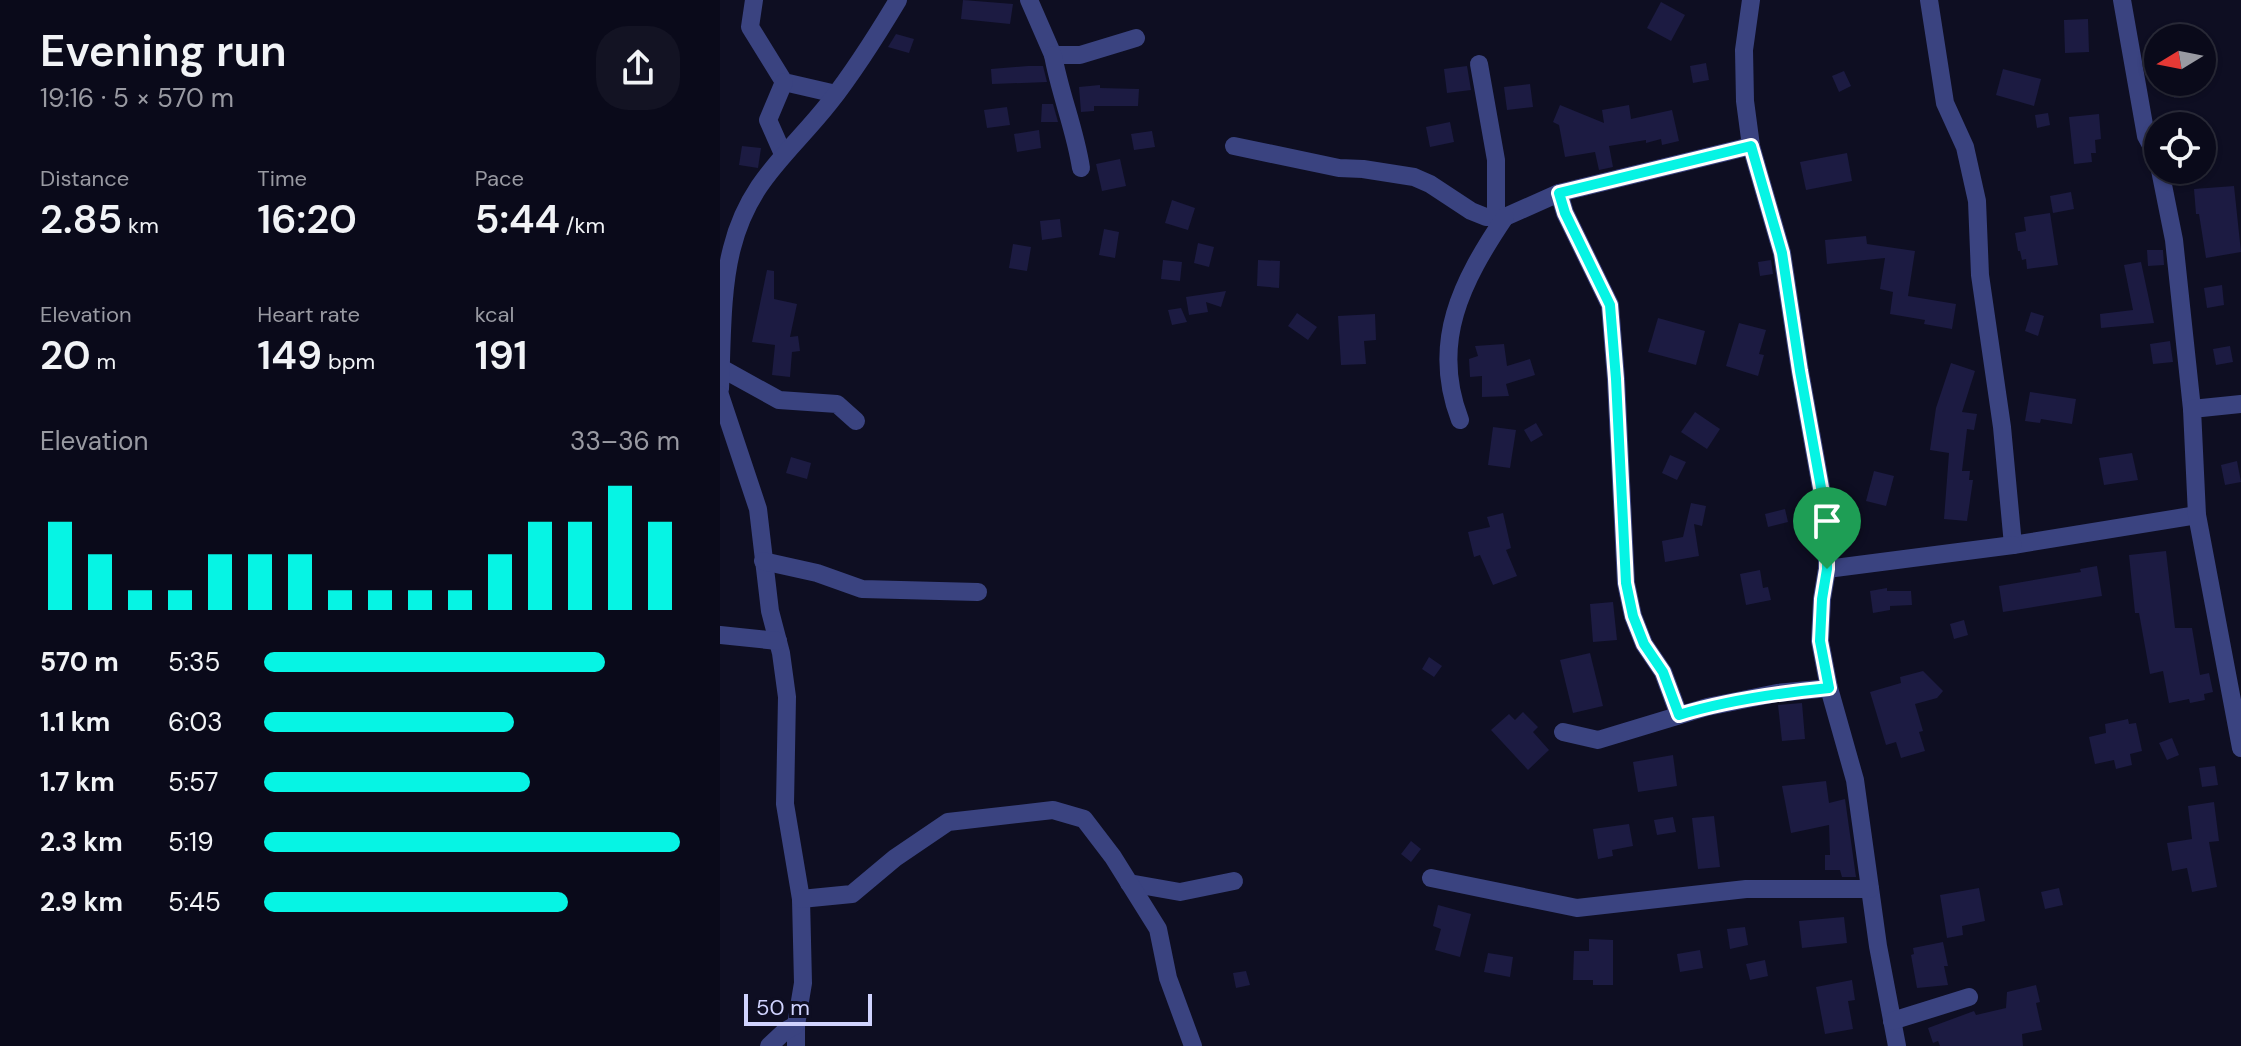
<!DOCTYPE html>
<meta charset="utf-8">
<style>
body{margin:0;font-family:"DM Sans",sans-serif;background:#131323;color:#f1f3f6;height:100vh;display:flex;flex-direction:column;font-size:30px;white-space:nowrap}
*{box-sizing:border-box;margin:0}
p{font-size:26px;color:#999aa2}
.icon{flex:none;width:44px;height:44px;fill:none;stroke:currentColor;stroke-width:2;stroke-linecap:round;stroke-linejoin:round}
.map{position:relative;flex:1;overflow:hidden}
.sheet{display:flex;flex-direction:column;background:#0a0a1a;width:720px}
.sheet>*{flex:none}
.needle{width:52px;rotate:260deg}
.controls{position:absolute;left:1424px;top:24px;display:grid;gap:16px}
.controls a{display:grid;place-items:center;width:72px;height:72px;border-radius:50%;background:#0a0a1a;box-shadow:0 2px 6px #0004,0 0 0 2px #2a2b39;font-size:40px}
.scale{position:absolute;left:24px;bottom:20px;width:128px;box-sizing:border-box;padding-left:8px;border:4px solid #d0d3fe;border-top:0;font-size:22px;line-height:28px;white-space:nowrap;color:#d0d3fe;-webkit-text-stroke:6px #0e0e22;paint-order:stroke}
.pin{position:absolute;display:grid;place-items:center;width:68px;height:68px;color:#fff;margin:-82px -34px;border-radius:50% 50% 50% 0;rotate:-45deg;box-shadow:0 0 8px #0007}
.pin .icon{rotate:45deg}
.round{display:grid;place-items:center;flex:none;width:84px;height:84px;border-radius:32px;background:#131323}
.summary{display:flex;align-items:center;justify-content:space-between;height:136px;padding:0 40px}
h1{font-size:44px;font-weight:600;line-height:60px}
.stats{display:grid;grid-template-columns:repeat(3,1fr);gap:12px;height:136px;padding:8px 40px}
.stats div{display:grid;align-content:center}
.stats b{font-size:40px;font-weight:600}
.stats small{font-size:22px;font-weight:400}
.stats p{font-size:22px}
.chart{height:224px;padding:16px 40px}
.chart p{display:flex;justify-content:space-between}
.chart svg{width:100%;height:144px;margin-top:8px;stroke:#06f4e4;stroke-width:6}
ul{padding:0 40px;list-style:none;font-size:26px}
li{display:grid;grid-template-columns:128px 96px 1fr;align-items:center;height:60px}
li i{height:20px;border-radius:10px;background:#06f4e4}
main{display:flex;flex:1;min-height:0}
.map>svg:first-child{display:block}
</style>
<main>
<section class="sheet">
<div class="summary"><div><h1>Evening run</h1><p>19:16 · 5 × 570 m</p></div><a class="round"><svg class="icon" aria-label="share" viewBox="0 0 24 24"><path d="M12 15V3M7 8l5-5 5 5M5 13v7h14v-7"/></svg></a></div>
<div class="stats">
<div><p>Distance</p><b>2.85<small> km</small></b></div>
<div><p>Time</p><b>16:20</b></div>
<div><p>Pace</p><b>5:44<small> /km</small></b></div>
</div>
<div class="stats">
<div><p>Elevation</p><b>20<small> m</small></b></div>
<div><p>Heart rate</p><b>149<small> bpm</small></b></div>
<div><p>kcal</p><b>191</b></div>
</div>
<div class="chart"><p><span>Elevation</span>33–36 m</p>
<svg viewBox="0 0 160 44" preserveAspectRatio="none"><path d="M5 44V17M15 44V27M25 44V38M35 44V38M45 44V27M55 44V27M65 44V27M75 44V38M85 44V38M95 44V38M105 44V38M115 44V27M125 44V17M135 44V17M145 44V6M155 44V17"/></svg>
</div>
<ul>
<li><b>570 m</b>5:35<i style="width:82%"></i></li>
<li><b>1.1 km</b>6:03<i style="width:60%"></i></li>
<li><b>1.7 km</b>5:57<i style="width:64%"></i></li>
<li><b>2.3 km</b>5:19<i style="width:100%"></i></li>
<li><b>2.9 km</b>5:45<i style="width:73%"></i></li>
</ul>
</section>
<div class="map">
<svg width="1521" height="1046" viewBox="0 0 1521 1046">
<rect width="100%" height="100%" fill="#0e0e22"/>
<g fill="#1c1b42">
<polygon points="243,0 293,4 290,24 241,19"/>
<polygon points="941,2 965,15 951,41 927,28"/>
<polygon points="1368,19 1369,52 1345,53 1344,20"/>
<polygon points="176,34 194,39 189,53 168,47"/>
<polygon points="986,63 989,80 973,83 970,66"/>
<polygon points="308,66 323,66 327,82 272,84 271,69"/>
<polygon points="747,66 751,90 727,93 724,69"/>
<polygon points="1283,69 1321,79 1314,106 1276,95"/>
<polygon points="1124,71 1131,86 1119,92 1112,76"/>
<polygon points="1452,82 1471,82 1472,96 1454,98"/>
<polygon points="810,84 813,107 787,110 784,87"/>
<polygon points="380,85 380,88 419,89 418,106 374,106 374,111 361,112 359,87"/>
<polygon points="322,104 333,104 338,122 321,122"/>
<polygon points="840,105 884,123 882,110 909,105 911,119 952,110 959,141 942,145 941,139 926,143 926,140 889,146 893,167 879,170 875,152 845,157 839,125 833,122"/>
<polygon points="287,107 290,125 267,128 264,110"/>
<polygon points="1328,113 1330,125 1317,128 1315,115"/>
<polygon points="1379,114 1381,139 1375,140 1376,153 1371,153 1372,162 1354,164 1349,117"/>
<polygon points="730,122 734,142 710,147 706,127"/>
<polygon points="319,130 321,148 297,152 294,134"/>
<polygon points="432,131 435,147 414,150 411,134"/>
<polygon points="22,146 41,148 38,168 19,165"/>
<polygon points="1127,153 1132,181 1086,190 1080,162"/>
<polygon points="400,159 406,186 382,191 376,164"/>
<polygon points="1514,186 1521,252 1486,258 1479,214 1476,214 1474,189"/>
<polygon points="1351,192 1354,209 1333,213 1330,196"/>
<polygon points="452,200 475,208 468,230 445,223"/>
<polygon points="1330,213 1338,265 1307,269 1306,259 1302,260 1300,251 1298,251 1295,233 1306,231 1304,217"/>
<polygon points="340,219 342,237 322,240 320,221"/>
<polygon points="384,229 399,232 395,258 379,255"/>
<polygon points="1146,236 1147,244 1195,251 1188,296 1236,304 1232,329 1204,324 1205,320 1170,314 1173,292 1160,289 1165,258 1107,264 1105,240"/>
<polygon points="478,243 494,247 489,267 474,263"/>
<polygon points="293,244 311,247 307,271 289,268"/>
<polygon points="1427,250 1443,250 1444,265 1428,266"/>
<polygon points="443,260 462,262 460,281 441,279"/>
<polygon points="538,260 560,261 559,288 537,286"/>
<polygon points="1051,260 1053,274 1040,276 1038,262"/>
<polygon points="1421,262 1434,323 1381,328 1380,314 1413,310 1404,265"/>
<polygon points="47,270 54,271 54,299 77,304 70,337 78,336 80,351 72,352 70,377 52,375 55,345 32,342"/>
<polygon points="1502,285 1504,305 1487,308 1484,288"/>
<polygon points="506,291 501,307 486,302 488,312 469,315 466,297"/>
<polygon points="461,308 467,322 452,325 448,310"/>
<polygon points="1311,312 1324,316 1318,336 1305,331"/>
<polygon points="577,313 597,327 588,340 568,326"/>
<polygon points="655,314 656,340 644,341 646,364 621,365 618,316"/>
<polygon points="938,318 985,331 976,365 928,352"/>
<polygon points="1019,323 1046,330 1039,354 1044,355 1038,376 1006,366"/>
<polygon points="1450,341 1453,362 1433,364 1430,344"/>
<polygon points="784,344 787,366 810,359 815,375 786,384 789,396 762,397 762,376 750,377 749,359 758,356 755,346"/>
<polygon points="1510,346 1513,362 1496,365 1493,349"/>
<polygon points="1231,363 1255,371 1242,412 1257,414 1254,430 1247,429 1242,471 1250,471 1249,480 1253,480 1247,521 1224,519 1229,453 1210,450 1216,408"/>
<polygon points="1310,392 1356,399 1352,424 1321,419 1320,423 1305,421"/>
<polygon points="975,412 1000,429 987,449 961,432"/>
<polygon points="816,423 823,435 811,442 804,430"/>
<polygon points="773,427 796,430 790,468 768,465"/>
<polygon points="1412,453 1418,480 1384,485 1379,458"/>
<polygon points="950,455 966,462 957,480 942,473"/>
<polygon points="71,457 91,463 87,479 66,473"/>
<polygon points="1517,461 1521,482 1505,485 1501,465"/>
<polygon points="1154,471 1174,476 1166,506 1146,501"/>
<polygon points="971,503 986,506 982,526 974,524 979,556 945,562 942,541 963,537"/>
<polygon points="1065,509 1068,522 1048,527 1045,514"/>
<polygon points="783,513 791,548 786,550 797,576 773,585 760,555 754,557 748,532 770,527 767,517"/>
<polygon points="1446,551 1455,628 1472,628 1480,675 1489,673 1493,692 1484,694 1485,700 1470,703 1469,699 1449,703 1443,671 1430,674 1419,613 1415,613 1409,555"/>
<polygon points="1377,566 1382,596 1283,612 1279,586 1361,572 1360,569"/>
<polygon points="1040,570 1043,588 1048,587 1051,600 1026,605 1020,574"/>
<polygon points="1167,588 1167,591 1191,591 1192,605 1170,606 1170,610 1153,613 1150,591"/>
<polygon points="893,602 897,640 873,642 870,604"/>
<polygon points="1244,620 1248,635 1234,639 1230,624"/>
<polygon points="870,653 883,706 853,713 840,660"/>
<polygon points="709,657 722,666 714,677 702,669"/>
<polygon points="1203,671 1223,691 1217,698 1195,704 1203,731 1199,732 1205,751 1181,758 1176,742 1166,745 1150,692 1181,683 1180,677"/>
<polygon points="1082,703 1085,739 1062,741 1058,705"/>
<polygon points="803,712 818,727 813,732 829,750 808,770 771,730 789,714 795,720"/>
<polygon points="1408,719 1409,724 1416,723 1422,751 1410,754 1412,765 1396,769 1394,760 1375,764 1369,737 1386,733 1385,724"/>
<polygon points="1452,738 1459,755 1447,760 1439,743"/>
<polygon points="953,755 957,786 918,792 913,762"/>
<polygon points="1495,766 1498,785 1482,787 1479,768"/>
<polygon points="1106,781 1109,803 1125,799 1136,877 1122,877 1120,870 1105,870 1105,855 1110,855 1109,825 1071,833 1062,786"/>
<polygon points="1494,802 1499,841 1489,842 1497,887 1472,892 1467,868 1452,871 1447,843 1472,839 1468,806"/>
<polygon points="994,816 1000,867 978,869 972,818"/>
<polygon points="953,817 956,832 937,835 934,820"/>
<polygon points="909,824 913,846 892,850 893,856 878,859 873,829"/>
<polygon points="691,841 701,849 691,862 681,854"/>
<polygon points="1259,888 1265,921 1242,926 1243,935 1227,938 1220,895"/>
<polygon points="1339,888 1343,905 1325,909 1321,892"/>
<polygon points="718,905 751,914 740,957 715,950 721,929 713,926"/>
<polygon points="1124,917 1127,943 1082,948 1079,921"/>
<polygon points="1025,927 1028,945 1010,949 1007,929"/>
<polygon points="869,939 893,940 893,985 873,985 873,980 853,980 854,951 869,951"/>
<polygon points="1223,942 1228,966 1224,966 1228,985 1197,988 1191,955 1194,954 1193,948"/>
<polygon points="980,950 983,968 960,972 957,954"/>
<polygon points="768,953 793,957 790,977 764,972"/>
<polygon points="1045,960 1048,976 1030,980 1026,964"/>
<polygon points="526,971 530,985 516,988 513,973"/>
<polygon points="1132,980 1135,1000 1128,1001 1133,1029 1105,1034 1096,987"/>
<polygon points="1316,985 1320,1002 1316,1003 1322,1030 1302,1034 1303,1046 1220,1046 1218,1041 1213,1043 1208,1028 1254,1011 1256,1015 1286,1008 1287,992"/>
</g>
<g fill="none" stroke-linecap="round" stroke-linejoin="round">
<g stroke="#3a4380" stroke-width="18">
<polyline points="34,0 30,27 64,82 116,94"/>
<polyline points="309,0 333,55 360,55 416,38"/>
<polyline points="1031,0 1024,50 1025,101 1031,146 1062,253 1080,371 1107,521 1107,569 1102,599 1100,641 1109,688 1135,780 1158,946 1177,1046"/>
<polyline points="1209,0 1225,103 1245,147 1257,201 1260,275 1282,427 1293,545 1477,515"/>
<polyline points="1402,0 1426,136 1438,158"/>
<path d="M333,55c7,39 22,74 28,113"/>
<polyline points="759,64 776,160 776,217"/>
<polyline points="514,146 619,168 643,169 694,177 710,184 751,211 766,217 785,217 839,193 1031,146"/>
<polyline points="63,154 48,120 64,82"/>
<polyline points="1440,170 1454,240 1472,409"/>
<polyline points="839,193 845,213 890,305 896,379 906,583 913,616 924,644 943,672 959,715"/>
<polyline points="1,368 59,400 117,404 136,421"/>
<path d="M0,389c2,-44 1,-100 12,-141 17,-68 58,-95 98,-146 25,-32 47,-67 68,-102"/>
<polyline points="0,395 38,509 50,611 61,653 67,697 65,804 81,899 83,983 76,1025 76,1046"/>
<polyline points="1521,404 1472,409 1477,515 1521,748"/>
<path d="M740,420c-30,-78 2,-139 45,-203"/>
<polyline points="43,561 97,573 142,589 258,592"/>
<polyline points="1107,569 1293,545"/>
<polyline points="0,635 58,641"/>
<polyline points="843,732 878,740 987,707 1057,693 1109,688"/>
<polyline points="711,878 857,908 1026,889 1150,889"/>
<polyline points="409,883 460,892 514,881"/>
<polyline points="81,899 132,894 175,858 228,822 333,810 364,819 393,857 438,929 448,978 473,1046"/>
<polyline points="1172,1021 1249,997"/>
<polyline points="49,1046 65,1031 76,1025"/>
</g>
</g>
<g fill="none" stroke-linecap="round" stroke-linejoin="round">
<g stroke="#fff" stroke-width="16">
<path id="route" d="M1031,146l31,107 18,118 27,150v48l-5,30 -2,42 9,47c-51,5 -101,12 -150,27l-16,-43 -19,-28 -11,-28 -7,-33 -10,-204 -6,-74 -45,-92 -6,-20z"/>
</g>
<use href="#route" stroke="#06f4e4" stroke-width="10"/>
</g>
</svg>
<div class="controls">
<a><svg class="needle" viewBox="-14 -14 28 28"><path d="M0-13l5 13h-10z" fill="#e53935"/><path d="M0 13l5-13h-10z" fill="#999aa2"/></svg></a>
<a><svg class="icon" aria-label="locate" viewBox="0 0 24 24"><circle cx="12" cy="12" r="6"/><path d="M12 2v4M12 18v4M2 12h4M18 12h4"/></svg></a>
</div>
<div class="scale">50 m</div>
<div class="pin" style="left:1107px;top:569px;background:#1e9e55"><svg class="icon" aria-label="arrive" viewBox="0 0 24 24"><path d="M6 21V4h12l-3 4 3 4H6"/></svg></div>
</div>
</main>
